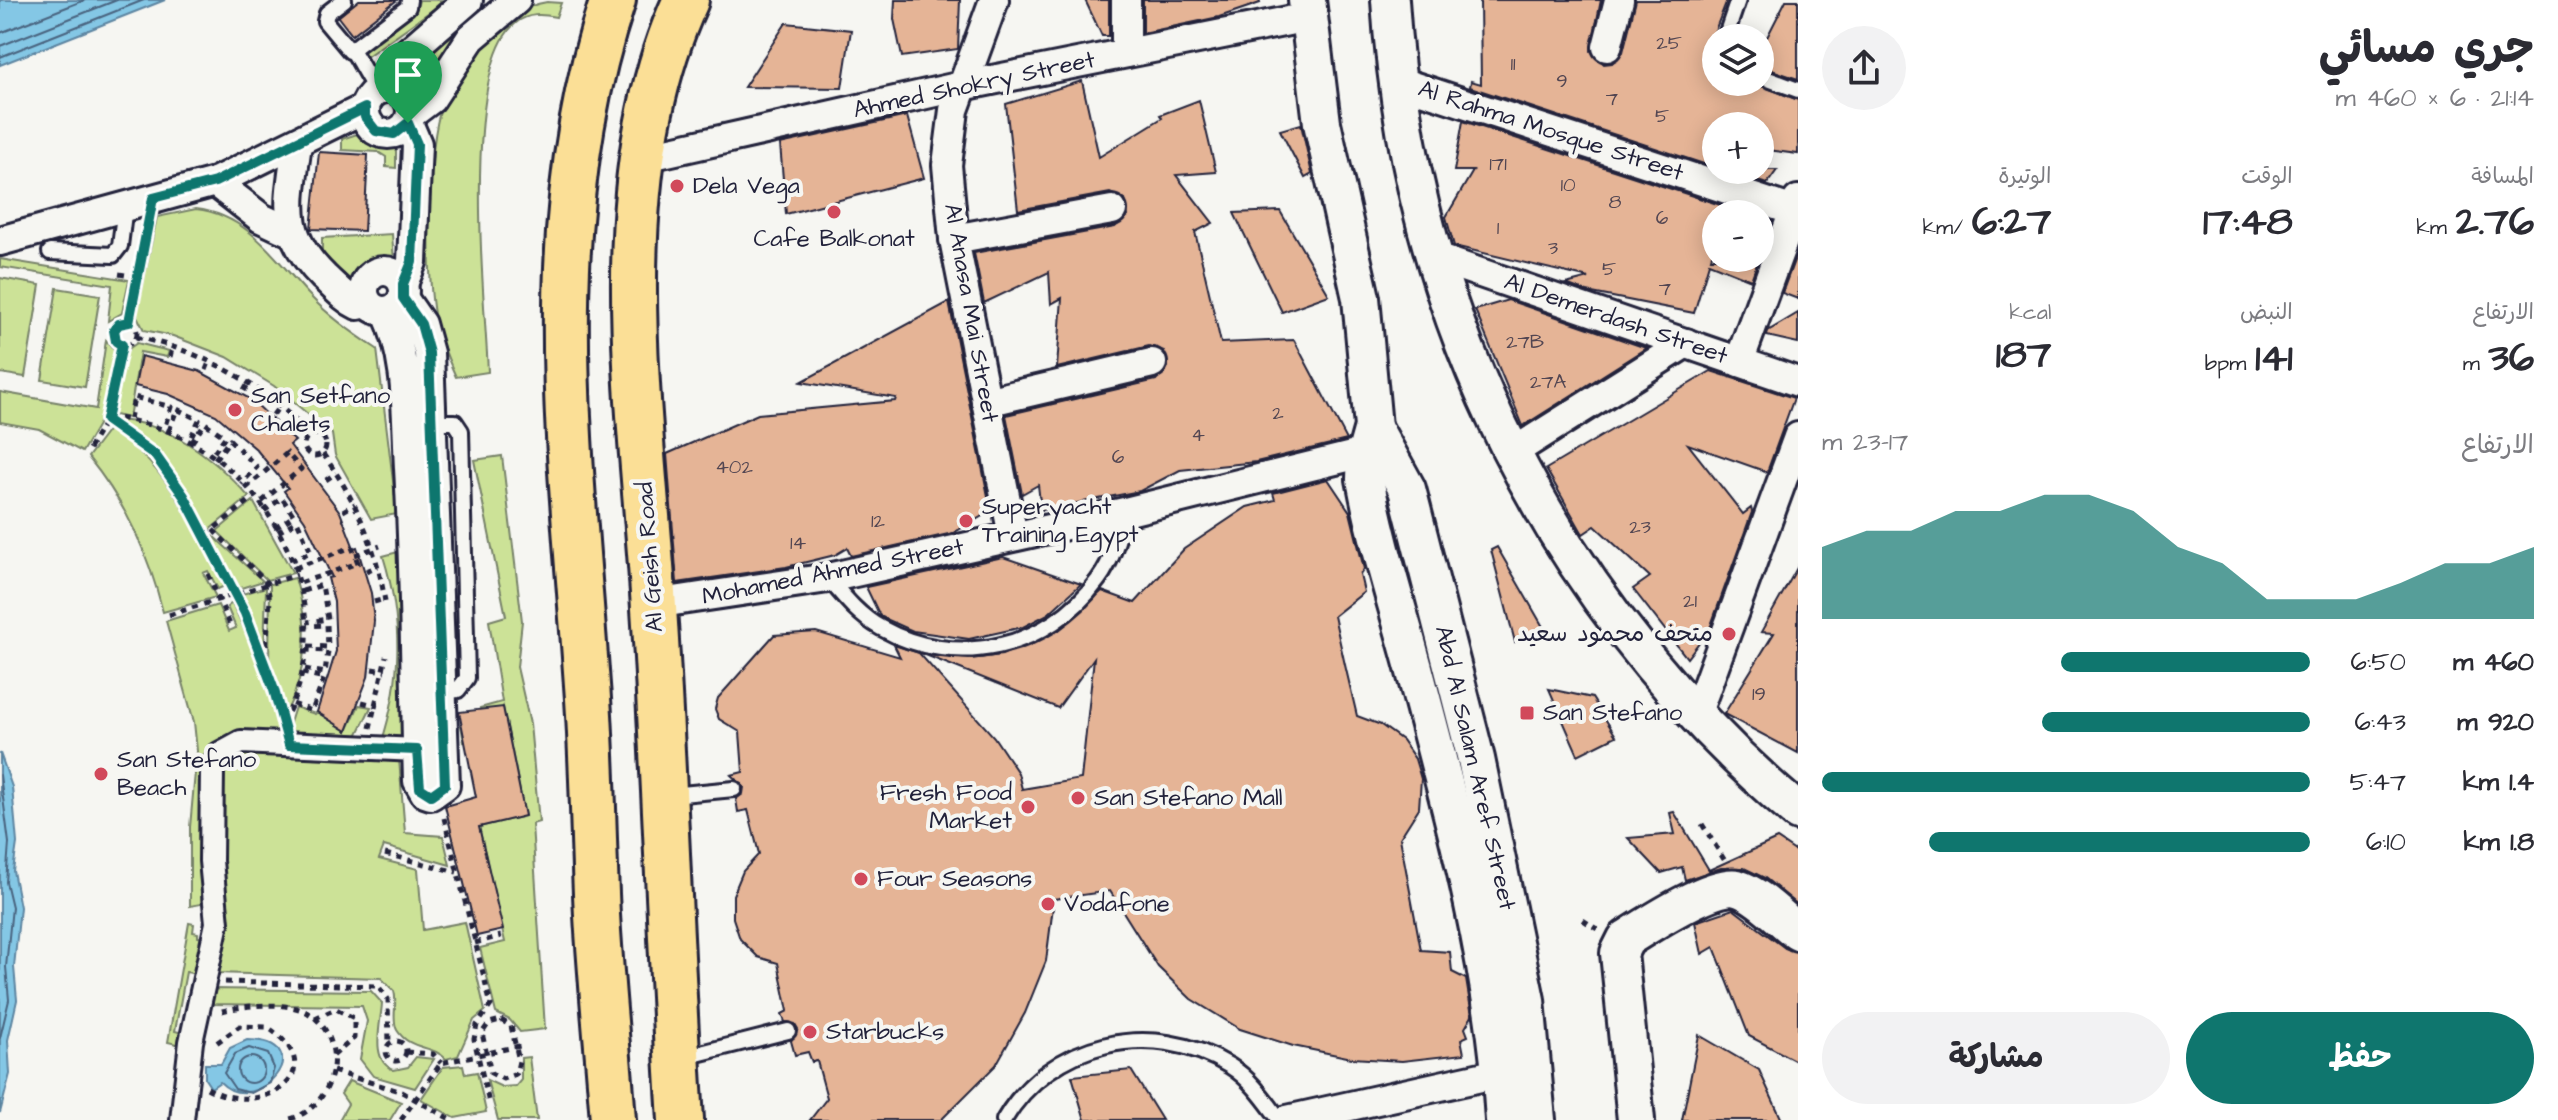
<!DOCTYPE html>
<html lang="ar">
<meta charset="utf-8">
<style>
body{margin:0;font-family:"Architects Daughter","Playpen Sans Arabic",sans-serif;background:#f2f2f3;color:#2b2b33;direction:rtl;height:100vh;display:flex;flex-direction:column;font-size:30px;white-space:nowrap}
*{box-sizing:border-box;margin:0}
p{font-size:26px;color:#7c7c81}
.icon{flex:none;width:44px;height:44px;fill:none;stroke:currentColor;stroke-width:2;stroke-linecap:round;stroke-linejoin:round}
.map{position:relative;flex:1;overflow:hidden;direction:ltr}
.sheet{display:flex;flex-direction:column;background:#fff;width:760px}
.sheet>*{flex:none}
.controls{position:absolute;left:1702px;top:24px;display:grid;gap:16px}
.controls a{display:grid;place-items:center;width:72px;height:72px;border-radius:50%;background:#fff;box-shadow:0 4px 20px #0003;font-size:40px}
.pin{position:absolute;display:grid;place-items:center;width:68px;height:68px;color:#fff;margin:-82px -34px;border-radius:50% 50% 50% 0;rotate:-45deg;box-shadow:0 0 8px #0007}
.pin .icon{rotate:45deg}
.round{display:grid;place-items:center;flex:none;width:84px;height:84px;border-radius:42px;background:#f2f2f3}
.headline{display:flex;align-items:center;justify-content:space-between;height:136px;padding:0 24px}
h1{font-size:44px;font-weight:700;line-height:60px}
.metrics{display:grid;grid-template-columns:repeat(3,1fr);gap:12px;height:136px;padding:8px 24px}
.metrics div{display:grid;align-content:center}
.metrics b{font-size:40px;font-weight:700}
.metrics small{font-size:22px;font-weight:400}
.metrics p{font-size:22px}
.chart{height:224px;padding:16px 24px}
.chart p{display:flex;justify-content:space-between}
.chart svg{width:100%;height:144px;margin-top:8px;fill:#0f766e;opacity:.7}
.primary-button{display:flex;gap:16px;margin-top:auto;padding:16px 24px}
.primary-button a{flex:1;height:92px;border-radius:48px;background:#0f766e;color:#fff;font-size:32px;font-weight:700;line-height:92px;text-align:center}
.primary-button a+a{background:#f2f2f3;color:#2b2b33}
ul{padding:0 24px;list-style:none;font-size:26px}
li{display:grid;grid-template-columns:128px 96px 1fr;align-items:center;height:60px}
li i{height:20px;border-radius:10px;background:#0f766e}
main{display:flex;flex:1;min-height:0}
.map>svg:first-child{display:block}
</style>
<main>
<section class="sheet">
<div class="headline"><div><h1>جري مسائي</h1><p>21:14 · 6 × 460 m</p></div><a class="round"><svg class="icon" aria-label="share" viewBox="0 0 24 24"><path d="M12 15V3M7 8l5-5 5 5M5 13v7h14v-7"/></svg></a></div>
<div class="metrics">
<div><p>المسافة</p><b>2.76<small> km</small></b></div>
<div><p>الوقت</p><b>17:48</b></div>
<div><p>الوتيرة</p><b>6:27<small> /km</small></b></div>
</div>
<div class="metrics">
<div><p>الارتفاع</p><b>36<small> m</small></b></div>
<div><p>النبض</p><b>141<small> bpm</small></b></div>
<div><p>kcal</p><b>187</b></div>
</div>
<div class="chart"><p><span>الارتفاع</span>17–23 m</p>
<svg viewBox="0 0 160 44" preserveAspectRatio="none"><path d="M0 44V22L10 17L20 17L30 11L40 11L50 6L60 6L70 11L80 22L90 27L100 38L110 38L120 38L130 33L140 27L150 27L160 22V44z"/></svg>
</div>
<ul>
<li><b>460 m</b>6:50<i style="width:51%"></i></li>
<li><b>920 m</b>6:43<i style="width:55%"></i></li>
<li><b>1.4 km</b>5:47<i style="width:100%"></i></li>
<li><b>1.8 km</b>6:10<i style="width:78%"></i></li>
</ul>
<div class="primary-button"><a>حفظ</a><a>مشاركة</a></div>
</section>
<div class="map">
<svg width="1798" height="1120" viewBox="0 0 1798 1120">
<rect width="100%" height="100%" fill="#f6f6f2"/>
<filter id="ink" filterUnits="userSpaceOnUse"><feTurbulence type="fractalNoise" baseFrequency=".0125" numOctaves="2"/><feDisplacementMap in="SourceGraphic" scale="16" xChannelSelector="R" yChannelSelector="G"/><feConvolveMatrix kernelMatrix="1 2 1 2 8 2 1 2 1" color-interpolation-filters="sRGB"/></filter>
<g filter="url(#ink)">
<g fill="#cce297" stroke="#778269" stroke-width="2">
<polygon points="419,0 453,0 436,15 432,10 366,57 362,49 417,8"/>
<path d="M547,2l14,1 -5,14c-14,-3 -28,-4 -40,6 -56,44 -31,279 -28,349l-32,5c-9,-20 -18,-41 -22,-63 -7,-43 -7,-169 8,-208 11,-28 30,-49 50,-69 18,-19 29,-31 55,-35z"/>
<polygon points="449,30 461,41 415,95 395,80"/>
<polygon points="360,133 365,133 376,145 396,142 396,168 386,167 386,157 378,152 342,150 342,139"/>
<path d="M196,209c54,6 82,54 116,89 19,20 42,36 65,51l20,165 -26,5 -36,-64 -3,-21 -58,-48 -47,-29 -54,-21 -29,-6 -8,-16 21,-97z"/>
<polygon points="392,234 394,262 367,268 352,284 322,253 322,238"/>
<polygon points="0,259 129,280 122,313 108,321 112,285 0,267"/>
<polygon points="0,278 40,285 25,377 0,373"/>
<polygon points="57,288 100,295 85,387 42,380"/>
<polygon points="106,340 117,353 106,411 82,452 39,429 0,422 0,392 96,409"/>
<polygon points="137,343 169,351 167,357 140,352 129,418 110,414 124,352"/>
<path d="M114,420c55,1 100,38 135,77l-41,34c-26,-45 -51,-79 -94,-111z"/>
<path d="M110,428c58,39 84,98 117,157l-9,4 -10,-18 -5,2 13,24 -53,15c-15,-59 -36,-107 -75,-155z"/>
<polygon points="502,456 522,621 517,667 530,724 539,822 532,824 545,1029 520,1032 510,1020 496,1013 480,948 505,942 479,827 525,816 503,707 491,737 464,742 461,725 482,721 480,708 502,702 489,621 506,616 474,460"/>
<polygon points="253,501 293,573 267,580 217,531"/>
<polygon points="212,535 263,581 238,589 210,536"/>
<path d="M409,549l-6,195h-22c21,-64 22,-124 2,-188z"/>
<path d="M295,578c15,46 13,92 -9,135l-17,-46 1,-83z"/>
<polygon points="266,587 264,652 239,595"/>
<polygon points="232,603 259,659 283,740 226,742 209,896 201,895 201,904 190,906 190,827 197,751 194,722 166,621 218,605 229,631 236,628 227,607"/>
<polygon points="359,705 371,707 355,740 289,735 287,732 295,707 315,714 317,712 347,731"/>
<path d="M235,750l164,9 6,74 38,3 7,29 -66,-19 -5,13 39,10 5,61 42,-8 20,89 -11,9 -16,36 -12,3c-14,-15 -36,-8 -49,-29 -6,-11 1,-27 -3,-39l-13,-13 -166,-5 5,-206z"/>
<polygon points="189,923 194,924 193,932 198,933 198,937 204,938 197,974 186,972 175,1031 183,1033 180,1078 176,1077 181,1045 168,1042"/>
<path d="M212,989l159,2 11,12c-1,21 -13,58 12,67l14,-3 8,-10 18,2 -19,29 -42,-12 -13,-17 7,-38 -5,-15 -152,-2z"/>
<polygon points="529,1057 537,1120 498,1120 487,1080 502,1087 516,1086 521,1080 521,1058"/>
<polygon points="463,1065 465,1074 477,1072 486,1112 455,1118 421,1099 443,1067"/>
<polygon points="349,1081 401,1102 390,1120 339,1120 348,1104 341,1094"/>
</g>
<g fill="#84c7e5" stroke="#5d85a1" stroke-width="2">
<polygon points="0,0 165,0 0,65"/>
<polygon points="0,753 12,787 17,843 13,871 20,907 14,967 17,1000 8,1040 10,1074 0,1113"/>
<path d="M247,1040c76,0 10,80 -27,42l-9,6 -6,-9v-15h16l9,-16z"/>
</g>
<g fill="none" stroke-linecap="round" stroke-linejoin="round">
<g stroke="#49647f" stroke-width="2">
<polyline points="0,33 85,0"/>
<polyline points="0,46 117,0"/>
<polyline points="0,57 144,0"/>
<polyline points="0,775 9,843 6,882 12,907 6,967 9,1000 0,1038"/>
<polygon points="249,1048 268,1054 274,1068 270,1083 251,1093 235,1089 224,1073 235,1054"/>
<circle cx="251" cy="1070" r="13"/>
</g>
</g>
<g fill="#e5b496" stroke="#22223b" stroke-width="2">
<polygon points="359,0 397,0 352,35 338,17"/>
<polygon points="895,0 960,0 958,49 902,57 894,19"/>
<polygon points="1085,0 1109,0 1109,36 1102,36"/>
<polygon points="1143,0 1259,0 1260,3 1219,17 1143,33"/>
<polygon points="1480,0 1601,0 1591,51 1604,64 1612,63 1623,52 1636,0 1727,0 1706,54 1716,69 1716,82 1752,82 1798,100 1798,154 1760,149 1760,126 1716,126 1716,168 1470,87 1471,81 1481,84"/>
<polygon points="1786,0 1798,0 1798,79 1760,66 1760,51"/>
<polygon points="786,23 851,30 842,88 744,87"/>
<polygon points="1082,81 1099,157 1162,118 1160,115 1199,100 1216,172 1176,175 1213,223 1195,232 1221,343 1294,340 1347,440 1256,462 1180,470 1140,491 1041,510 1038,485 1022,494 1006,415 1156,380 1168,367 1164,351 1149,346 1057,368 1062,298 1051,304 1049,272 984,303 974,253 1115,227 1128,216 1125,200 1110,193 1018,210 1006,104"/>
<polygon points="907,116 924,178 786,214 780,144"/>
<polygon points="1463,121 1748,214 1716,214 1716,241 1711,258 1759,258 1751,280 1709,263 1694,313 1587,292 1566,284 1589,278 1454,246 1446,217 1473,171 1454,171"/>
<polygon points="1301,124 1312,174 1305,178 1280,130"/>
<polygon points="319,152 368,155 364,231 311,229"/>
<polygon points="1723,170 1777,170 1767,184"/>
<polygon points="1280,211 1329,295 1282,312 1234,213"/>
<polygon points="1798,250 1798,299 1782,293"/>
<polygon points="1508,300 1646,348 1523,426 1475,310"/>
<polygon points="949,302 991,511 953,533 851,556 847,548 835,555 786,567 677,583 667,454 758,414 895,401 896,398 801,382"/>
<polygon points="1798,313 1798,343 1767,336 1768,331"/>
<polygon points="141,356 199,371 252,400 295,441 290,445 340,512 354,548 357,547 371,593 374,621 368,677 347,731 317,712 336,651 334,602 328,578 332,577 305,521 284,491 288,488 256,449 216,415 168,394 135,386"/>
<polygon points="1711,371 1794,398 1767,472 1688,444 1743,514 1751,508 1752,512 1710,628 1687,658 1633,589 1650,577 1595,526 1583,534 1546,469"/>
<polygon points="1328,479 1350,512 1364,569 1360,575 1364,592 1334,616 1345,665 1357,716 1381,725 1402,740 1415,759 1421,779 1419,808 1400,838 1421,950 1450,952 1452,972 1466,979 1472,1016 1465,1028 1468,1036 1461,1039 1464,1054 1402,1061 1352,1058 1293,1046 1240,1029 1191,999 1158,967 1110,891 1054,899 1046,961 1025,1013 996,1065 941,1120 810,1120 827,1098 817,1061 812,1062 808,1052 795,1055 791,1041 798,1029 795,1024 785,1022 782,1014 788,1011 778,963 758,957 740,939 733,918 733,895 743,871 759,854 748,810 738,812 736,799 743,794 744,787 731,775 743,772 740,732 719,719 715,709 718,698 774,635 816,632 900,657 894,645 919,653 994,737 1018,773 1022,789 1081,779 1094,658 1058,708 923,654 969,659 1002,655 1058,631 1102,591 1135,603 1184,549 1247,507 1275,500 1273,493"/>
<polygon points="1497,547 1546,632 1515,642 1491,550"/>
<polygon points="1003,557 1081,584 1048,614 1023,627 969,639 913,631 886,619 880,616 866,587"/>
<polygon points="1798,566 1798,753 1724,714 1774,633 1761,632"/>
<polygon points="1549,689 1592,698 1616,736 1578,755"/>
<polygon points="503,707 525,816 479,827 503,930 477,936 445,806 476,797 459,712"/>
<polygon points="1674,812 1709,870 1777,839 1798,853 1798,905 1765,878 1744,868 1721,868 1685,880 1682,867 1661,873 1628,838 1675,834 1670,813"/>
<polygon points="1733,909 1785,948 1798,952 1798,1062 1749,1036 1714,947 1702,954 1695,922"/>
<polygon points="1699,1035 1759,1070 1782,1120 1682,1120"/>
<polygon points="1131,1070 1162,1120 1085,1120 1072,1076"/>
</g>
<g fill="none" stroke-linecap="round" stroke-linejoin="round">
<g stroke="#22223b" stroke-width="20">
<g id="service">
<polyline points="344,0 327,13 325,21 350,51 408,7 409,0"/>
<polyline points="1725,38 1738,0"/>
<polyline points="353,51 376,91"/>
<polyline points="1760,76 1798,90"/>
<polyline points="50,252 113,255 120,246 125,206"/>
<polyline points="432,422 455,422 461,431 467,678 458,690 442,692"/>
<path d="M828,578c16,19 31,38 53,50 75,42 167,21 217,-48 15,-20 21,-44 27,-68"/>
<polyline points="671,795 734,789"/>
<polyline points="681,1058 788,1031"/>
<path d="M1004,1120c46,-79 149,-102 226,-54 21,13 35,34 50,54"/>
</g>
</g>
<g stroke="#22223b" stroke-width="28">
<polyline id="pedestrian" points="182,1120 191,1042 217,923 211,861 212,769 219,754 241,742 417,750"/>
</g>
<g stroke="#22223b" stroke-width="34">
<g id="minor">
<polyline points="994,0 954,110 947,165 954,239 1013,536"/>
<polyline points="1607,47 1619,0"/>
<polyline points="1126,53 1126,0"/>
<polyline points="1400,82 1794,211"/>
<circle cx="388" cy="111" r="23"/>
<polyline points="383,88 390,68 468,0"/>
<polyline points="411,114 431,99 471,38 516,0"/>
<path d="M297,143c-7,58 -19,89 27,134 11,10 21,22 34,28l9,-2"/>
<polyline points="640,158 962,86 1308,17"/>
<polyline points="215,182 261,218 291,232"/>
<polyline points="954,239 1112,210"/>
<polyline points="0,241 215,182 365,108"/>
<polyline points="1434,257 1798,382"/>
<circle cx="384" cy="291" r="20"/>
<polyline points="403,284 412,262 417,144 408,123"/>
<path d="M386,311c23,49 20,103 23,157 6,104 6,209 9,313l7,12 6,2 14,-10 -16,-432 -8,-29 -18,-26"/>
<polyline points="1739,362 1798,200"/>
<polyline points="986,402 1152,363"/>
<polyline points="1510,454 1686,343"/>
<polyline points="654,604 828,578 1125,512 1384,448"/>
<polyline points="1696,715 1798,437"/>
<polyline points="1287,1120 1517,1069"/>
</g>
</g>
<g stroke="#22223b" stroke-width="42">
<g id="tertiary">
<path d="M1307,0l15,123 39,175 12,129 -7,25 -1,27c12,64 32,126 49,189 39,147 81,299 90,452"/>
<path d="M1390,0c19,319 165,606 408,812"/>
<polyline points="1373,427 1407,489 1476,759 1526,1000 1537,1120"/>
<path d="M1636,1120l-17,-167 7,-14c22,-14 88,-57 111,-51 21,6 44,31 61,44"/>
</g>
</g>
<g stroke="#22223b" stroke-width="50">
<g id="trunk">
<path d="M613,0c-75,225 -42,453 -26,685 6,76 6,153 10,230 4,68 11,137 16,205"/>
<path d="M681,1120c-11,-171 -16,-341 -27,-512 -12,-193 -52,-427 32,-608"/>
</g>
</g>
<g stroke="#22223b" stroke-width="5" stroke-dasharray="6 6" stroke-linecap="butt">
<polyline points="119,274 138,277"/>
<circle cx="125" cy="333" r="12"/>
<polyline points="129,322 148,225"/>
<path d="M136,337c69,15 125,46 174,98"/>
<polyline points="170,357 173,345"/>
<polyline points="206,370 210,360"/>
<polyline points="244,391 249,382"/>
<polyline points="273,415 280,405"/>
<path d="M108,416c30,5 59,12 86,28 93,53 145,182 89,278"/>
<polyline points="130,419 134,397 171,407 164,429"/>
<polyline points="106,420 142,444 176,482 245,613 283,721"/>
<polyline points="169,431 177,409 199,420 189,441"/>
<polyline points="289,432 298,422"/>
<circle cx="315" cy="445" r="11"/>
<polyline points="192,442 205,423 225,437 211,456"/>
<polyline points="89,449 108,416 122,345"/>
<path d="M323,454c32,44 54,93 62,148"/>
<polyline points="215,459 230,440 257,467 241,484"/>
<polyline points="326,480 336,473"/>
<polyline points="246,488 287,453 301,469 259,504"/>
<polyline points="264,511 282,498 294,516 275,528"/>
<polyline points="343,511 355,504"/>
<polyline points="213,530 267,583 270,601 265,659"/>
<polyline points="278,532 297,521 311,552 292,560"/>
<polyline points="206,535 253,498"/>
<polyline points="355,555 380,546"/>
<polyline points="295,568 352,547 358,563 300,583"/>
<polyline points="366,571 378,566"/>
<polyline points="208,574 231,627"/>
<polyline points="303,591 322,585 328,619 307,622"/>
<polyline points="374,602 385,599"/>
<polyline points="169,615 297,575"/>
<polyline points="308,646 328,647 327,625 308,626"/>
<polyline points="305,669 325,673 328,651 307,650"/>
<polyline points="372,669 385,671"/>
<polyline points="362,702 378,706"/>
<polyline points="293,704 312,711 324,678 303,673"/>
<polyline points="370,728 386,656"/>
<polyline points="444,818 491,1005 477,1025 474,1039 489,1103"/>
<polyline points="1702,824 1725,861"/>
<polyline points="385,854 457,872"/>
<polyline points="1583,920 1597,929"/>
<polyline points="475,943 501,936"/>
<polyline points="225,982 378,986 388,999 389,1044"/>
<path d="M222,1011c22,-6 67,-10 86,2 45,28 26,98 -22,107"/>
<polyline points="315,1018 336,1009 354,1018 354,1038 333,1056"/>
<polygon points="501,1020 511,1026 519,1061 516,1074 503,1079 491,1073 482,1033 489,1023"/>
<circle cx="396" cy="1051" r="10"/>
<polyline points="406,1052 433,1054 441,1063"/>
<polyline points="333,1071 402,1092 450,1119"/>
<path d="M207,1088c57,32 128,-17 60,-61l-27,-1 -25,18"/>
<polyline points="401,1120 441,1063 524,1045"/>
</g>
<use href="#service" stroke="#f6f6f2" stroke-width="14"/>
<use href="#pedestrian" stroke="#f6f6f2" stroke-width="22"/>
<use href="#minor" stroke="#f6f6f2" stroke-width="28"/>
<use href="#tertiary" stroke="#f6f6f2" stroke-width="36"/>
<use href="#trunk" stroke="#fbdf96" stroke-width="44"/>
</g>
</g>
<g fill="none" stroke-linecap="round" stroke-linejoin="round" filter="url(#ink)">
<g stroke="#fff" stroke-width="16">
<polygon id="route" points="365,108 365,117 376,131 394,134 408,123 417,144 412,262 403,284 403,298 421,324 429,353 445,785 431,795 420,788 417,750 289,745 274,690 245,613 184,496 155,455 106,420 122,345 116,341 114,330 119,324 129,322 153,198 215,182"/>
</g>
<use href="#route" stroke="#0f766e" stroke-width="10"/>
</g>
<g fill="#d1495b" stroke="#f6f6f2" stroke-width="3">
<circle cx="677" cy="186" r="8"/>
<circle cx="834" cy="212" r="8"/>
<circle cx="235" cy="410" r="8"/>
<circle cx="966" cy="521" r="8"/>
<circle cx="1729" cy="634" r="8"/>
<rect x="1519" y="705" width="16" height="16" rx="4"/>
<circle cx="101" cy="774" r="8"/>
<circle cx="1078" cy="798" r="8"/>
<circle cx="1028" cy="807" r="8"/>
<circle cx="861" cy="879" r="8"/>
<circle cx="1048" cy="904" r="8"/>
<circle cx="810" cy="1032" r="8"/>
</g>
<g text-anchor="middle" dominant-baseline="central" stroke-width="8" stroke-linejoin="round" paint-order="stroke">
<g font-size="20" fill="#534652">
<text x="1669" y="43">25</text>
<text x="1513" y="64">11</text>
<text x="1562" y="81">9</text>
<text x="1612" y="99">7</text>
<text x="1662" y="116">5</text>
<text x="1498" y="164">171</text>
<text x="1568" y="185">10</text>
<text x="1615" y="202">8</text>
<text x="1662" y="218">6</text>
<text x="1498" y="228">1</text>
<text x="1553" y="248">3</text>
<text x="1609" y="269">5</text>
<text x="1665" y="289">7</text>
<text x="1525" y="342">27B</text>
<text x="1548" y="382">27A</text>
<text x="1278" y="413">2</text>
<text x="1198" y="435">4</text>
<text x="1118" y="457">6</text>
<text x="734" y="467">402</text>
<text x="878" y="521">12</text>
<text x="1640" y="527">23</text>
<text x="798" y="543">14</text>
<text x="1690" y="601">21</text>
<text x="1759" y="694">19</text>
</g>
<g font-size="24" fill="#22223b" stroke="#f6f6f2">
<text transform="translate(974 85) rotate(-12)">Ahmed Shokry Street</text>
<text transform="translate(1551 131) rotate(18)">Al Rahma Mosque Street</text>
<text transform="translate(971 313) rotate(80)">Al Anasa Mai Street</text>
<text transform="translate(1616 319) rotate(19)">Al Demerdash Street</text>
<text transform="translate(650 557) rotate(-94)">Al Geish Road</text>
<text transform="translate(833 572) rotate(-11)">Mohamed Ahmed Street</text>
<text transform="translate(1475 768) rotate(77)">Abd Al Salam Aref Street</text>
</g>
<g font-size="24" fill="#22223b" stroke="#f6f6f2" text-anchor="start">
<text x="693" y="186">Dela Vega</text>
<text x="834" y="239" text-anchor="middle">Cafe Balkonat</text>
<text x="251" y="396">San Setfano<tspan x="251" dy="28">Chalets</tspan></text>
<text x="982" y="507">Superyacht<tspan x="982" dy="28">Training Egypt</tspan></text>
<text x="1713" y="634" text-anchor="end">متحف محمود سعيد</text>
<text x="1543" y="713">San Stefano</text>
<text x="117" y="760">San Stefano<tspan x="117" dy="28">Beach</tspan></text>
<text x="1012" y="793" text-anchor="end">Fresh Food<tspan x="1012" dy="28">Market</tspan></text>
<text x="1094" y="798">San Stefano Mall</text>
<text x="877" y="879">Four Seasons</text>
<text x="1064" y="904">Vodafone</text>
<text x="826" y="1032">Starbucks</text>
</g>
</g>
</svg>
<div class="controls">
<a><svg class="icon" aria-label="layers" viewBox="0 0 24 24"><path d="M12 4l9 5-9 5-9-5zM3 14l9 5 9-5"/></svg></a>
<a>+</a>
<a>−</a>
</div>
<div class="pin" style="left:408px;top:123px;background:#1e9e55"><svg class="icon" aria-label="arrive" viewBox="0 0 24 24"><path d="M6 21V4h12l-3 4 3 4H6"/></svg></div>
</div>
</main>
